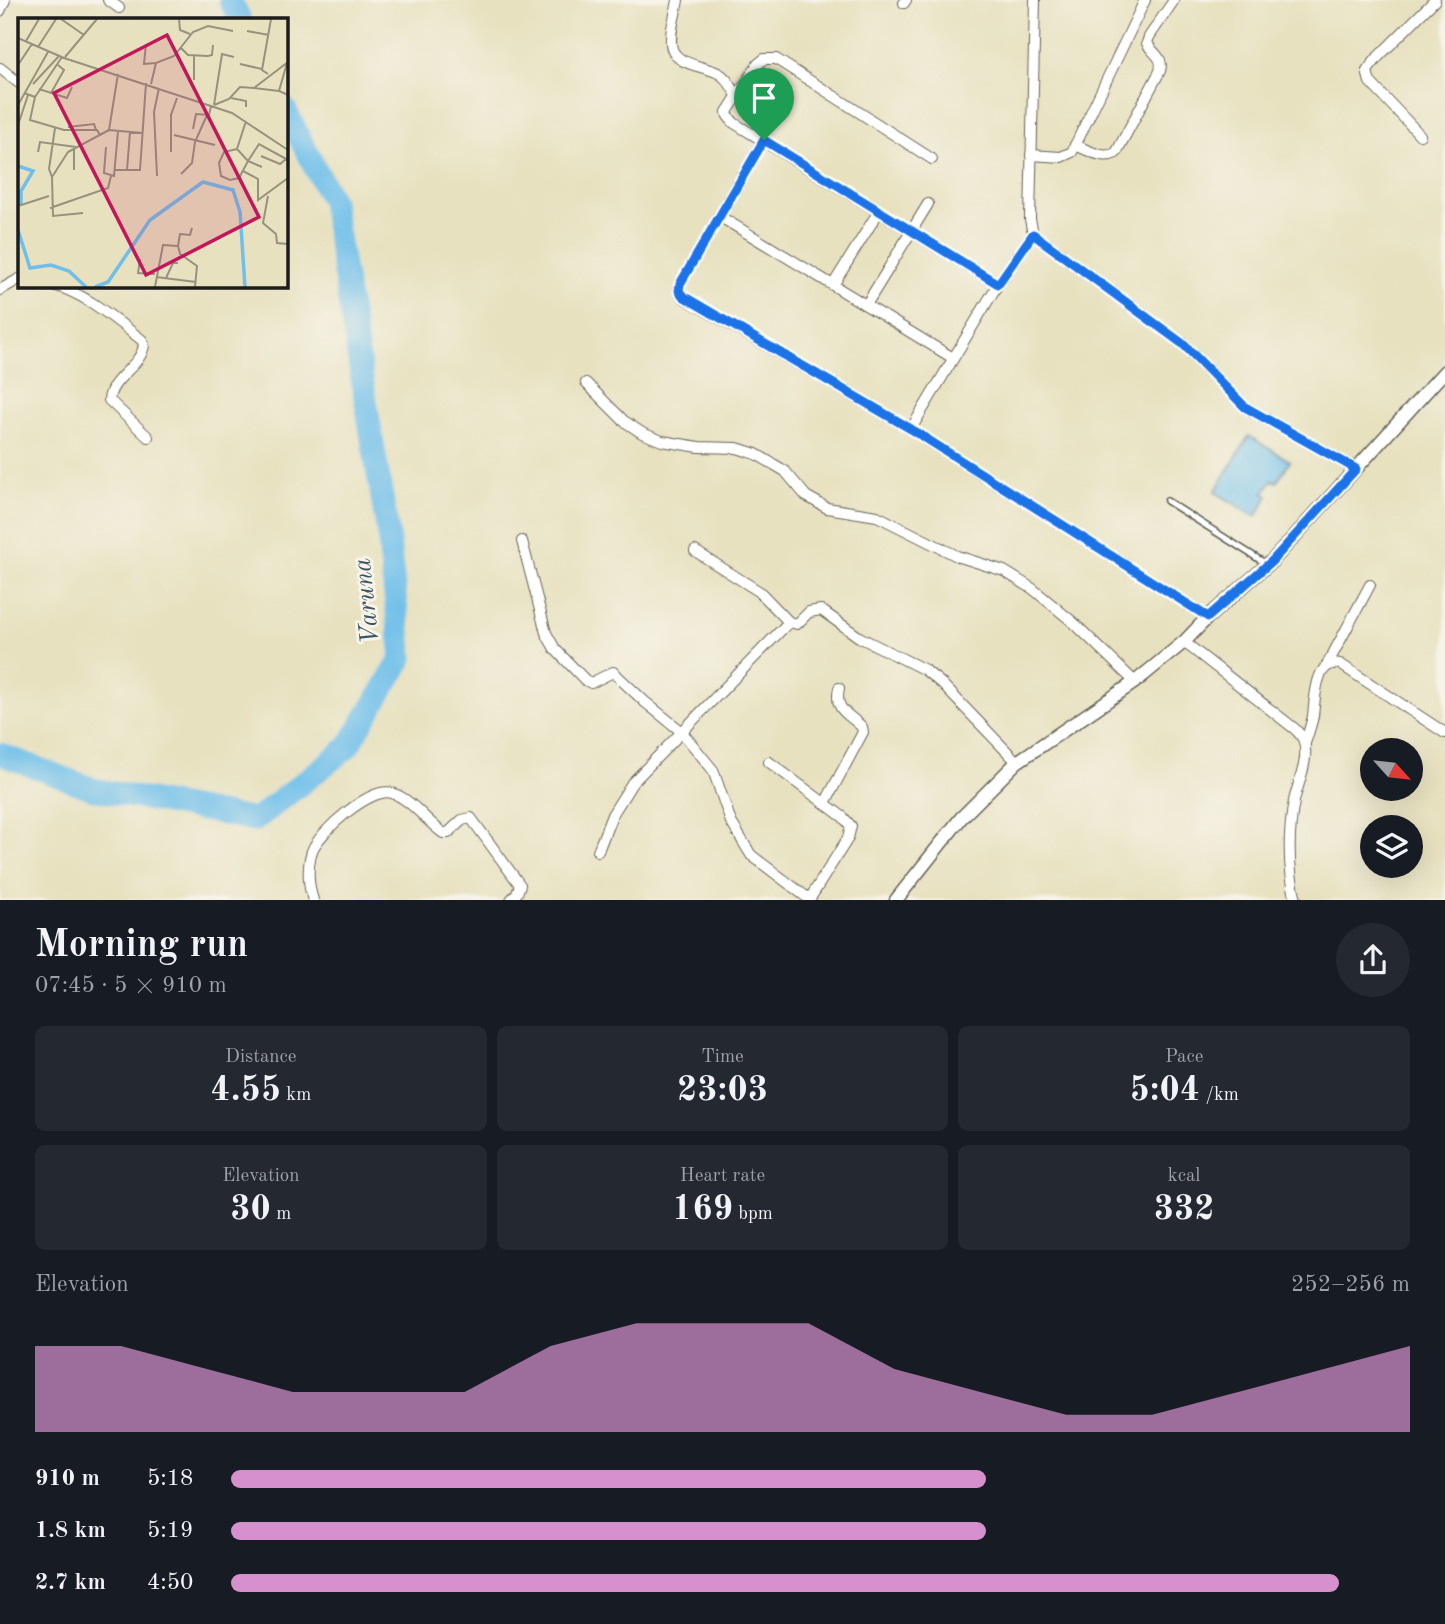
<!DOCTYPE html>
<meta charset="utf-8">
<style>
body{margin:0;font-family:"Old Standard TT",serif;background:#242831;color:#f1f3f6;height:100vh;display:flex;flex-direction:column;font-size:26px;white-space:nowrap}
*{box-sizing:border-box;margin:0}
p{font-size:23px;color:#9ea1a6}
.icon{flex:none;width:38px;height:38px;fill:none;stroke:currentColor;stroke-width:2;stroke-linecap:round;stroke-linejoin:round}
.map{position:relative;height:900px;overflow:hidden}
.details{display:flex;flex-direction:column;background:#171b24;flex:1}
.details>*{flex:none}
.needle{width:46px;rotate:117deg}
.tools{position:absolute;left:1360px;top:738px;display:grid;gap:14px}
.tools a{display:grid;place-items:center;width:63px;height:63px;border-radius:50%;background:#171b24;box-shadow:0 7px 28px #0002;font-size:35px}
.pin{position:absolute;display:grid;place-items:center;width:60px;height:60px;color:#fff;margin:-72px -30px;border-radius:50% 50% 50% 0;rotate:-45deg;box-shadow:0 0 7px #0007}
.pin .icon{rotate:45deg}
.round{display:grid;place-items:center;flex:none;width:74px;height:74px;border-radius:37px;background:#242831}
.head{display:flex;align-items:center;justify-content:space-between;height:119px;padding:0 35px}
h1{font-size:38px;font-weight:700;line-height:52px}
.figures{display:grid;grid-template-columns:repeat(3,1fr);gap:10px;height:119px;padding:7px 35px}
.figures div{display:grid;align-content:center;border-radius:10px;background:#242831;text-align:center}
.figures b{font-size:35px;font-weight:700}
.figures small{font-size:19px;font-weight:400}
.figures p{font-size:19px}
.chart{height:196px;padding:14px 35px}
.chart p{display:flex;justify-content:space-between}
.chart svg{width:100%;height:126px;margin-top:7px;fill:#d690ce;opacity:.7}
ul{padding:0 35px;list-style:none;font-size:23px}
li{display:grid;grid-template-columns:112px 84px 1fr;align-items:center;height:52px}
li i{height:18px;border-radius:9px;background:#d690ce}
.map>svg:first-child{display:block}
</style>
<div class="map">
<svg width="1445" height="900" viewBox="0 0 1445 900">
<rect width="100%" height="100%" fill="#f7f3e8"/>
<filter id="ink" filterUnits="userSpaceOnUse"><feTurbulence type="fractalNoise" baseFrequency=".0143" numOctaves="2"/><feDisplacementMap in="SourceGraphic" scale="14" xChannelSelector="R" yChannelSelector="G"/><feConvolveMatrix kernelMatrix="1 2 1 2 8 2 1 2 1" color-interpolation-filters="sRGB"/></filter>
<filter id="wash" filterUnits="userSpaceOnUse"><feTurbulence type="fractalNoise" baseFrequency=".00686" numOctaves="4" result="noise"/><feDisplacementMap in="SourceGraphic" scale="28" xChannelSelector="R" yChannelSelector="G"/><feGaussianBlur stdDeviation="1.57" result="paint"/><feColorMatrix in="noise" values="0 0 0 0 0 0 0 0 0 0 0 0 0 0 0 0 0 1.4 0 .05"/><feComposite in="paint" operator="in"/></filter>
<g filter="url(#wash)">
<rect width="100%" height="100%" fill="#e7e1bf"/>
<polygon fill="#6fbfea" stroke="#466e83" stroke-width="2" points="1249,436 1290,461 1277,482 1273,480 1264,493 1268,496 1256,517 1215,492"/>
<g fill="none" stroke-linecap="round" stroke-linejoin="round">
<g stroke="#6fbfea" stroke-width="23">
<polyline points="230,0 240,19"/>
<polyline points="0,754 93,789 255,820 347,748 402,658 388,533 332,201 285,109"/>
</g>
</g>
</g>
<g filter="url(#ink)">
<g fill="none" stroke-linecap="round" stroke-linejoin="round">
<g stroke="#636155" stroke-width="8">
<polyline id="service" points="1167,501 1268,565"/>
</g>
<g stroke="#636155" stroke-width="12">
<g id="minor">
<polyline points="108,0 119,8"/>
<path d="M678,0c-2,14 -10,35 -6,49 6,17 35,17 48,25 8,5 12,14 17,21"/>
<polyline points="1035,0 1030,219 1033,234 1183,344 1245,407 1356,469"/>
<polyline points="904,3 906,0"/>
<polyline points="0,11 5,0"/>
<polyline points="0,68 19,83"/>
<polyline points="1420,135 1370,82 1367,71 1378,57 1435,0"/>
<polyline points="764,140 680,284 679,291 683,297 911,429 1208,617"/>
<path d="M1075,145c13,5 28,15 41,8l44,-82c4,-15 -7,-16 -13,-28l2,-6 25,-37"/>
<polyline points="1031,155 1061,157 1072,152 1145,0"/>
<polyline points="932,159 776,59 764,59 758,64 727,112 728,116 734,123 998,284"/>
<polyline points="719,216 953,358"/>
<path d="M53,285c34,9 61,34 89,55l2,5c-3,22 -33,32 -35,55l39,37"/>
<polyline points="833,285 879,211"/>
<polyline points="0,290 19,279"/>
<polyline points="866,305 928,204"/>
<polyline points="586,383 624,421 642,433 662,441 699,447 737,448 756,454 785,471 806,496 827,508 877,516 957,556 1004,571 1033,589 1074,623 1135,682"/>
<polyline points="911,429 998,284 1033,234"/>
<polyline points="522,541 546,633 555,649 585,680 591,683 613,672 645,702 681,731 713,770 731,822 751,855 809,899"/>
<polyline points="695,551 760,592 789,622 797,624 809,612 821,610 859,637 925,670 942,684 1017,762"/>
<path d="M1184,642l111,87c4,4 8,8 9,13 5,18 -6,41 -10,59 -6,33 -6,67 2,99"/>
<polyline points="1327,665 1370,585"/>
<path d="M1305,743c3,-9 6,-17 8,-27 2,-16 2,-58 27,-52l105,69"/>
<polyline points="769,762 843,817 851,826 848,838 809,900"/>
<path d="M825,803l38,-71 -1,-5c-14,-14 -28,-16 -23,-39"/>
<polyline points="598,851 612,815 632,783 789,622"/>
<path d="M313,900c-5,-15 -6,-34 -1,-49 7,-19 59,-65 80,-58 19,6 34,28 51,40h5l14,-13 9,-2 49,67 -3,8 -6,7"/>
</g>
</g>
<g stroke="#636155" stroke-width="15">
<polyline id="tertiary" points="896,900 961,818 1017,762 1135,682 1184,642 1208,617 1272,561 1445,371"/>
</g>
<use href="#service" stroke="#fff" stroke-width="5"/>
<use href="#minor" stroke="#fff" stroke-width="10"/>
<use href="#tertiary" stroke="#fff" stroke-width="12"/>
</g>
</g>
<g fill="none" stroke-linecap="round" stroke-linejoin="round" filter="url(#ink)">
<g stroke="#fff" stroke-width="14">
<polygon id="route" points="764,140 998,284 1033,234 1183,344 1245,407 1356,469 1272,561 1208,617 911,429 683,296 679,291 680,284"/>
</g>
<use href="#route" stroke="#1a73e8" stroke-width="9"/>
</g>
<g text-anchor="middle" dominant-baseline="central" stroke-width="6" stroke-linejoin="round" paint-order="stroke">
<g font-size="26" font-style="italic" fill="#395564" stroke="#f7f3e8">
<text transform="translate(367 601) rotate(-96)">Varuna</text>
</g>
</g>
<g transform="translate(18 18)">
<rect width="270" height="270" fill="#e7e1bf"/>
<path fill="none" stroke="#6fbfea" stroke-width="3.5" d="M0,148l15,5 -12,20v13M0,212l12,38 21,-3 18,6 17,16M77,269l13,-5 42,-62 53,-38 30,8 7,22 5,75"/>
<path fill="none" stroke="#96927e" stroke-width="2" d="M43,1l23,16M161,1l1,11 10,4M229,13l22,4M0,20l46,20 168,55 56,37M8,23l13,-22M128,26l-2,20 12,-1M20,29l18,-28M163,30l7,7 20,1 4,-1 1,-10M47,39l32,-38M269,45l-8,28 9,4M222,46l22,5M0,47l14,-21M250,56l-6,-4 9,-51M176,62v-24M15,66l26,-28M133,66l5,-21 18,-7 19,-24 15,-6 25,5M236,70l25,3M21,71l28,9 5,-11M6,75l11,4 -5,23 34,10h33l3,5M33,75l13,-23 -6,-5M17,79l27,-40M213,80l15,3v6M0,87l30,-53M196,87l15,-6 11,-12 14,1 34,-26M196,87l8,-51 12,3M0,107l10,-30M50,109l26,-3 2,6M175,111l3,-15 13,1 2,-9M91,112l33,3M156,117l41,10M88,129l-2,26 10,3 4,-45M219,131l-13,3 -5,11 2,13 9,4 9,-2 9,-17 -11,-12 9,-28M20,134l2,-10 36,5M153,134v-37l6,-17M243,138l19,8 6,-5M244,149l-14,-6 11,-17 29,16M56,152v-22M97,152h25l6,-87M109,152l3,-38M225,153l15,8v21l30,-22M163,156l11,-11 3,-21 12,-27M139,158l-3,-64 5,-24M34,159l-3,-8 6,-41M250,178l-5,27 13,11 1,9 11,1M0,188l31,-10M32,190l58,-20 3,-12M65,195l-30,3 -1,-39 16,-25 41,-22 9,-56M174,210l-2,7 -10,-1 -2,12 2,8 17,12 -2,21M122,241l-2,14 17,1M138,259l40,5M148,260l7,-15h5M137,269l8,-42 15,1"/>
<path fill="#c2185b" fill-opacity="0.15" stroke="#c2185b" stroke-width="3.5" d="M149,17l92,182 -113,58 -92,-182z"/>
<rect width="270" height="270" fill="none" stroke="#1c1c1c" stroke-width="3.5"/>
</g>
</svg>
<div class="tools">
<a><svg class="needle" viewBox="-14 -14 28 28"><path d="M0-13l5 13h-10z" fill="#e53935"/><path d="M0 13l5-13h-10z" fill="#9ea1a6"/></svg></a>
<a><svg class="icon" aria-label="layers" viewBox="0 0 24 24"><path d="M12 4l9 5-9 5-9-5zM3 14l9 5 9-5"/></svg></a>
</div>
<div class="pin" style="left:764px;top:140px;background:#1e9e55"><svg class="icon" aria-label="arrive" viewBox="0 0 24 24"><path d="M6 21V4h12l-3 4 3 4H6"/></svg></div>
</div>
<section class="details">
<div class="head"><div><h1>Morning run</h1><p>07:45 · 5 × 910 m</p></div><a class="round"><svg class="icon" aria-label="share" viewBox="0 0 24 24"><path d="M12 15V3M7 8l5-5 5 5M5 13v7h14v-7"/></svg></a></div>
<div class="figures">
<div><p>Distance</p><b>4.55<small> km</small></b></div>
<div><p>Time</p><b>23:03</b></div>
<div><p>Pace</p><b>5:04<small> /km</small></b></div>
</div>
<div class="figures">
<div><p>Elevation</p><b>30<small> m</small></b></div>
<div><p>Heart rate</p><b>169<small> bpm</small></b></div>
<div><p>kcal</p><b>332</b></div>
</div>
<div class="chart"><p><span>Elevation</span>252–256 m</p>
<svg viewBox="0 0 160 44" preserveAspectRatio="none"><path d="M0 44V14L10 14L20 22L30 30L40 30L50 30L60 14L70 6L80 6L90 6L100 22L110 30L120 38L130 38L140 30L150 22L160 14V44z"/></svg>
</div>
<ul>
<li><b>910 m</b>5:18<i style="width:64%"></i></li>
<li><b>1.8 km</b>5:19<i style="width:64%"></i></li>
<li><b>2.7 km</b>4:50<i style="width:94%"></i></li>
</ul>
</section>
